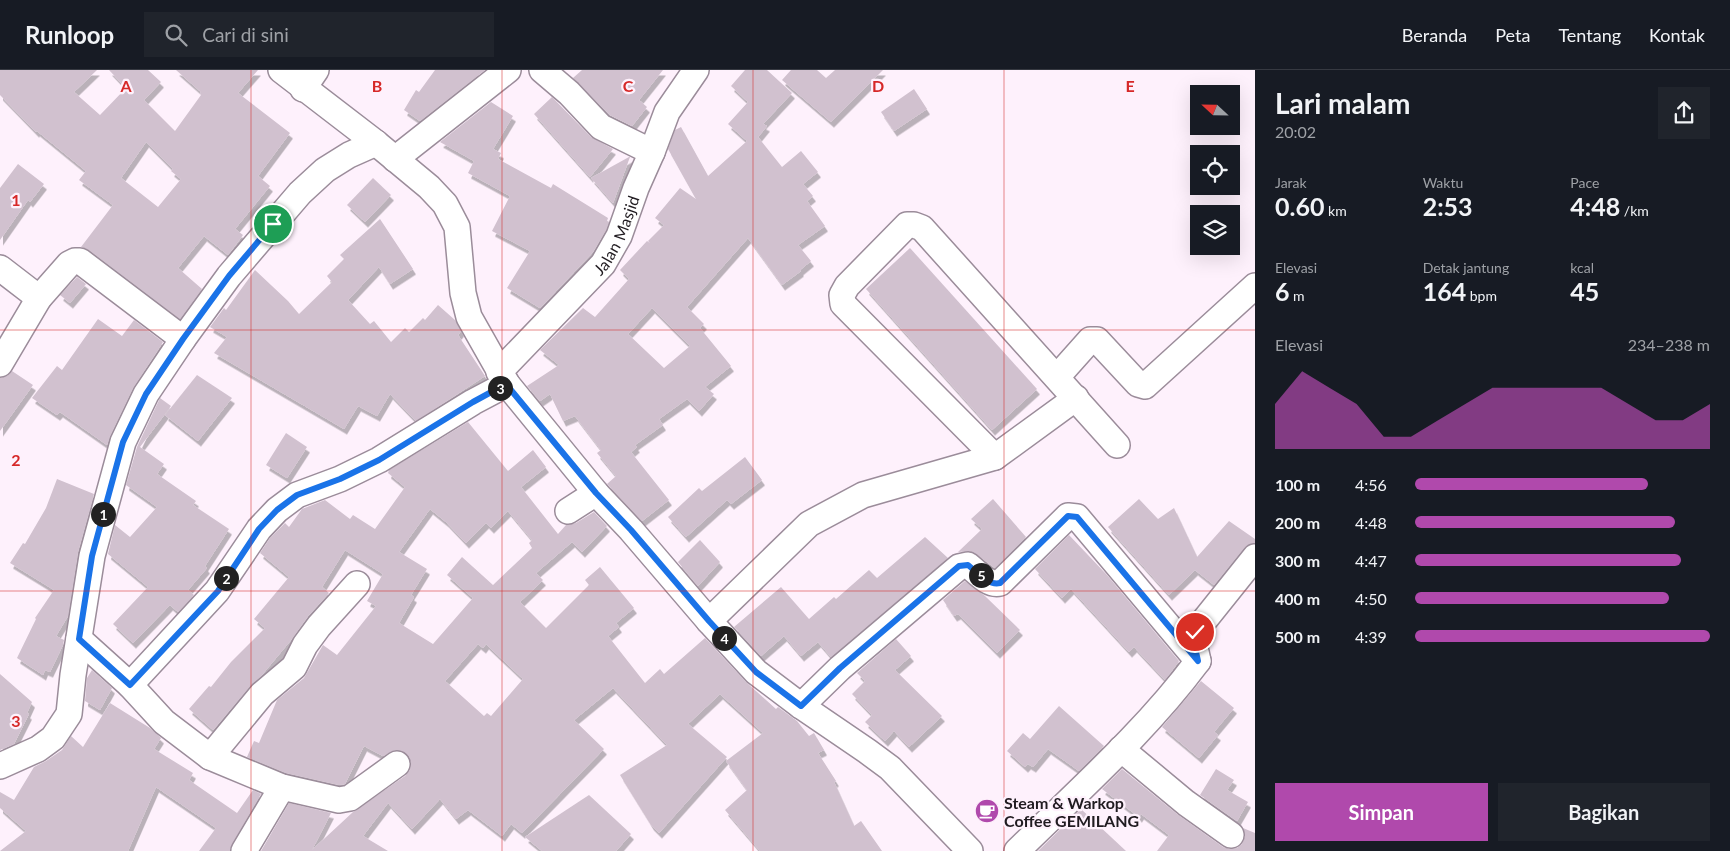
<!DOCTYPE html>
<html lang="id">
<meta charset="utf-8">
<style>
body{margin:0;font-family:Lato,sans-serif;background:#20242c;color:#f1f3f6;height:100vh;display:flex;flex-direction:column;font-size:19px;white-space:nowrap}
*{box-sizing:border-box;margin:0}
p{font-size:16px;color:#9ea1a6}
.icon{flex:none;width:28px;height:28px;fill:none;stroke:currentColor;stroke-width:2;stroke-linecap:round;stroke-linejoin:round}
.map{position:relative;flex:1;overflow:hidden}
.drawer{display:flex;flex-direction:column;background:#171b24;width:475px}
.drawer>*{flex:none}
.needle{width:32px;rotate:292deg}
.tools{position:absolute;left:1190px;top:15px;display:grid;gap:10px}
.tools a{display:grid;place-items:center;width:50px;height:50px;border-radius:0px;background:#171b24;box-shadow:0 5px 20px #0002;font-size:25px}
.pin{position:absolute;display:grid;place-items:center;width:42px;height:42px;color:#fff;margin:-21px;border:2px solid #fff;border-radius:50%;box-shadow:0 1px 5px #0007}
.km{position:absolute;width:25px;height:25px;margin:-12px;border-radius:50%;background:#222;color:#fff;font-size:14px;line-height:25px;text-align:center}
.round{display:grid;place-items:center;flex:none;width:52px;height:52px;border-radius:0px;background:#20242c}
.headline{display:flex;align-items:center;justify-content:space-between;height:85px;padding:0 20px}
h1{font-size:28px;font-weight:700;line-height:38px}
.metrics{display:grid;grid-template-columns:repeat(3,1fr);gap:8px;height:85px;padding:5px 20px}
.metrics div{display:grid;align-content:center}
.metrics b{font-size:25px;font-weight:700}
.metrics small{font-size:14px;font-weight:400}
.metrics p{font-size:14px}
.chart{height:140px;padding:10px 20px}
.chart p{display:flex;justify-content:space-between}
.chart svg{width:100%;height:90px;margin-top:5px;fill:#b049ac;opacity:.7}
.button{display:flex;gap:10px;margin-top:auto;padding:10px 20px}
.button a{flex:1;height:58px;border-radius:0px;background:#b049ac;color:#fff;font-size:20px;font-weight:700;line-height:58px;text-align:center}
.button a+a{background:#20242c;color:#f1f3f6}
ul{padding:0 20px;list-style:none;font-size:16px}
li{display:grid;grid-template-columns:80px 60px 1fr;align-items:center;height:38px}
li i{height:12px;border-radius:6px;background:#b049ac}
header{display:flex;align-items:center;gap:30px;box-sizing:border-box;height:70px;padding:0 25px;background:#171b24;border-bottom:1px solid #363941}
header strong{font-size:24px}
nav{display:flex;gap:28px;margin-inline-start:auto;font-size:18px}
.search{width:350px;height:45px;background:#20242c;display:flex;align-items:center;gap:12px;box-sizing:border-box;padding:0 18px;border-radius:0px;color:#9ea1a6;font-size:19px}
main{display:flex;flex:1;min-height:0}
.map>svg:first-child{display:block}
</style>
<header>
<strong>Runloop</strong>
<div class="search"><svg class="icon" aria-label="search" viewBox="0 0 24 24"><circle cx="10" cy="10" r="6"/><path d="M15 15l6 6"/></svg>Cari di sini</div>
<nav><a>Beranda</a><a>Peta</a><a>Tentang</a><a>Kontak</a></nav>
</header>
<main>
<div class="map">
<svg width="1255" height="781" viewBox="0 0 1255 781">
<defs>
<filter id="shadow"><feDropShadow dx="3" dy="5.5" stdDeviation="0" flood-color="#0004"/></filter>
</defs>
<rect width="100%" height="100%" fill="#fef1fc"/>
<g fill="#d1c1cf" fill-rule="evenodd" filter="url(#shadow)">
<path d="M0,0h97l-23,22 26,23 26,-27 -17,-18h39l13,12 -17,18 31,31 26,-36 -1,-2 1,-1 -25,-22h82l-20,23 52,40 -32,43 12,10 -35,43 8,6 -15,20 -24,-19 -26,32 24,21 -22,30 -91,-69 -8,-3 32,-42 -34,-25 7,-9 -49,-40 -1,1 -36,-37zM146,72l27,27 -2,2 10,8 -23,28 -37,-29z"/>
<polygon points="435,0 485,0 420,51 404,40 416,20 419,22"/>
<polygon points="582,0 663,0 639,30 647,37 632,56 610,45 573,8"/>
<path d="M745,0h22l25,23 -29,31 4,2 -9,11 24,30 19,-16 17,21 -15,12 10,12 -6,5 18,25 -27,19 13,16 -11,9 1,1 -19,14 -34,-47 -61,69 17,17 -4,4 31,38 -26,21 9,7 -15,17 -12,-12 -28,20 4,6 -28,20 2,2 -6,5 38,48 -27,21 -35,-37 9,-8 -19,-23 4,-3 -26,-34 -12,5 -13,-27 -10,7 -13,-15 32,-21 -19,-15 43,-42 12,9 34,-38 -9,-9 27,-29 3,2 -2,-2 16,-16 -9,-7 25,-30 16,11 -28,-50 7,-19 6,-3 27,49 39,-35 -19,-17 20,-22 -17,-16zM652,238l38,38 -26,22 -36,-34z"/>
<polygon points="791,0 817,0 826,8 835,0 883,0 831,52 782,10"/>
<polygon points="914,19 927,39 894,61 881,42"/>
<polygon points="552,27 591,67 613,79 590,107 534,44"/>
<polygon points="491,32 513,46 493,79 501,83 498,89 551,118 553,114 608,148 607,151 609,152 606,160 593,182 540,238 507,218 530,181 492,161 510,126 468,103 474,91 440,72"/>
<polygon points="629,87 630,87 613,133 591,108"/>
<polygon points="18,94 44,114 30,132 28,130 0,170 0,118"/>
<polygon points="373,108 391,125 365,152 347,135"/>
<polygon points="380,149 413,199 390,214 379,197 348,230 370,254 374,251 391,272 405,258 409,262 423,248 425,250 438,235 455,250 461,261 458,265 485,306 416,351 390,324 377,346 358,336 344,359 214,283 227,267 210,257 224,238 226,240 255,200 288,231 299,244 332,212 327,206 344,189 340,185"/>
<polygon points="910,178 1037,319 992,360 866,219"/>
<polygon points="77,207 86,214 70,233 60,225"/>
<polygon points="98,249 122,266 134,250 163,272 133,318 110,366 107,375 60,342 57,345 32,328 57,296 62,300"/>
<polygon points="12,301 33,315 0,361 0,308 7,306"/>
<polygon points="197,305 232,328 198,371 165,345"/>
<polygon points="160,328 171,336 140,377 164,394 157,404 196,431 193,435 229,459 205,496 207,498 188,520 194,525 178,542 170,535 133,573 113,554 148,517 108,484 115,455 130,467 157,437 126,415 137,377"/>
<path d="M468,352l40,49 25,-21 13,17 -25,20 37,47 8,-9 10,-2 18,-11 13,14 -25,26 -10,-10 -36,31 7,7 -23,22 26,26 43,-43 -4,-5 15,-13 34,41 -18,15 3,4 -11,9 37,47 15,-14 4,5 41,-36 41,44 30,27 2,-2 19,14 12,15 5,-3 10,17 -6,3 18,28 -2,1 20,44 7,-5 21,30h-122l-35,-41 22,-20 -21,-29 37,-28 -43,-39 -32,30 39,33 -68,76 -8,-8 -31,-50 47,-30 -54,-57 -39,32 30,29 -82,84 -11,-9 -9,12 -34,-26 -12,9 -16,-20 -28,30 -24,-26 -25,33 25,15h-127l28,-48 42,10 -19,37 41,-38 52,-36 5,-6 1,-7 -2,-7 -7,-5 -7,-1 -12,6 -19,-10 -19,38 -6,1 -53,-12 -39,-16 7,-16 5,2 18,-43 27,-22 19,-33 14,10 39,-49 -9,-5 16,-27 -38,-24 -23,37 7,6 -21,23 -17,24 -30,36 -10,9 -38,45 -24,-21 20,-23 2,1 20,-25 34,-34 -11,-9 35,-42 -29,-24 10,-15 15,-15 4,4 13,-18 23,-9 25,19 3,-4 22,14 30,-42 -17,-14 1,-3zM430,439l16,13 20,21 20,-20 5,5 17,-17 24,29 -3,3 3,5 -39,37 -31,-28 -15,18 26,23 -40,46 -34,-21 15,-26 -3,-2 16,-26 -28,-17zM478,574l5,4 3,-4 37,35 -32,37 -4,-3 -3,3 -39,-35z"/>
<polygon points="286,363 307,377 287,408 266,395"/>
<polygon points="745,387 762,410 731,434 727,430 686,467 668,447 699,418 702,421"/>
<polygon points="57,409 94,424 78,482 68,546 56,566 64,570 63,575 50,602 45,600 43,605 17,588 36,549 35,548 54,520 10,493 23,473 25,474 46,438"/>
<polygon points="993,429 1026,467 995,498 972,481 958,482 982,459 971,449"/>
<polygon points="1139,429 1158,449 1174,438 1197,487 1229,451 1255,469 1255,473 1249,474 1244,478 1214,515 1195,500 1169,525 1108,457"/>
<polygon points="1069,465 1107,505 1179,591 1165,610 1134,577 1129,582 1071,519 1062,528 1035,499"/>
<polygon points="925,467 948,488 831,587 818,572 801,586 784,566 761,586 734,557 781,517 809,549 834,527 836,529 869,500 877,508"/>
<polygon points="700,470 720,492 698,516 678,492"/>
<polygon points="965,511 985,526 1020,560 997,583 958,544 954,546 943,530"/>
<polygon points="896,569 911,586 895,600 942,646 909,677 894,661 885,671 865,652 872,645 852,624 865,611 857,603"/>
<polygon points="92,600 112,618 100,640 85,631 87,608"/>
<polygon points="0,604 32,632 27,643 29,644 14,674 0,680"/>
<polygon points="1201,611 1234,638 1214,662 1218,665 1199,688 1162,657"/>
<polygon points="110,633 150,658 161,668 154,679 193,703 189,710 237,743 253,720 261,724 232,774 230,781 199,781 216,758 156,717 128,781 0,781 26,761 0,738 0,722 14,730 34,697 46,691 62,680 71,666 83,677"/>
<polygon points="1059,636 1104,676 1079,701 1048,679 1033,697 1028,694 1025,697 1007,681 1023,663 1030,669"/>
<polygon points="1122,699 1177,744 1223,777 1229,779 1237,778 1242,774 1245,766 1243,758 1255,763 1255,781 1157,781 1169,765 1141,744 1139,747 1102,719"/>
<polygon points="1216,699 1234,710 1227,720 1248,732 1237,751 1200,725"/>
<polygon points="589,725 631,764 616,781 542,781 525,767"/>
<polygon points="1081,739 1126,781 1038,781"/>
</g>
<g fill="none" stroke-linecap="round" stroke-linejoin="round">
<g stroke="#9b8c9a" stroke-width="28">
<g id="minor">
<polyline points="281,0 376,73 429,117 445,134 457,157 463,223 469,247 507,314 596,423 631,460 709,551 756,602 801,636 867,681 890,698 970,781"/>
<polyline points="542,0 569,23 601,57 652,82"/>
<polyline points="303,19 316,0"/>
<polyline points="395,89 508,0"/>
<polyline points="0,198 39,228"/>
<polyline points="0,294 39,228 69,194 75,191 80,191 183,269"/>
<path id="s1" d="M499,302l104,-108 16,-28 17,-48 16,-36 15,-40 29,-42"/>
<polyline points="1057,307 1090,270 1097,270 1138,314 1145,316 1255,216"/>
<polyline points="995,387 843,234 842,225 847,216 907,155 914,155 922,158 1117,375"/>
<polyline points="568,441 596,423"/>
<polyline points="709,551 809,454 863,425 995,387 1076,328"/>
<polyline points="79,569 130,615 217,521 259,459 277,440 297,425 340,409 379,390 473,332 507,314"/>
<polyline points="130,615 164,652 210,687 282,717 339,730 350,728 397,694"/>
<path d="M801,636l39,-38 119,-101 9,-2c9,7 20,21 32,18l68,-67 9,1 121,144"/>
<polyline points="1121,679 1186,733 1231,765"/>
<polyline points="210,687 262,624 294,597 305,575 319,556 357,514"/>
<polyline points="0,696 38,679 53,668 69,644 73,605 92,486 123,372 146,324 183,269 229,206 300,123 325,100 349,85 376,73"/>
<polyline points="244,781 282,717"/>
<path d="M1017,781c62,-61 129,-120 181,-190l-4,-18 1,-11 60,-75"/>
</g>
</g>
<use href="#minor" stroke="#fff" stroke-width="25"/>
</g>
<g fill="none" stroke-linecap="round" stroke-linejoin="round">
<g stroke="#fff" stroke-width="10">
<path id="route" d="M273,154l-44,52 -46,63 -37,55 -23,48 -31,114 -13,83 51,46 88,-94 41,-62 18,-19 20,-15 43,-16 39,-19 94,-58 33,-18 90,109 35,37 78,91 47,51 45,34 39,-38 119,-102 9,-1c9,7 20,21 32,18l68,-67 9,1 121,144 -4,-18 1,-11"/>
</g>
<use href="#route" stroke="#1a73e8" stroke-width="6"/>
</g>
<path fill="none" stroke="#d62828" stroke-width="1" stroke-opacity="0.55" d="M251,0v781M502,0v781M753,0v781M1004,0v781M0,260h1255M0,521h1255"/>
<defs>
<g id="cafe-disc" transform="scale(1.25)"><circle r="9.5" fill="#b049ac" stroke="#fef1fc"/><path d="M-5.5-4.5H6V0H3Q3 3.5 0 3.5H-2.5Q-5.5 3.5-5.5 0ZM3-3.2v2h1.7v-2ZM-6 4.5H4V6H-6Z" fill="#fff"/></g>
</defs>
<g fill-rule="evenodd">
<use href="#cafe-disc" x="987" y="741"/>
</g>
<g text-anchor="middle" dominant-baseline="central" stroke-width="4.5" stroke-linejoin="round" paint-order="stroke">
<g font-size="16" fill="#201b20" stroke="#fef1fc">
<text stroke="none"><textPath href="#s1" startOffset="182">Jalan Masjid</textPath></text>
</g>
<g font-size="16" font-weight="bold" fill="#201b20" stroke="#fef1fc" text-anchor="start">
<text x="1004" y="732">Steam &amp; Warkop<tspan x="1004" dy="18">Coffee GEMILANG</tspan></text>
</g>
</g>
<g font-size="16" text-anchor="middle" font-weight="bold" fill="#d62828" stroke="#fef1fc" stroke-width="4.5" stroke-linejoin="round" paint-order="stroke">
<text x="126" y="22">A</text>
<text x="377" y="22">B</text>
<text x="628" y="22">C</text>
<text x="878" y="22">D</text>
<text x="1130" y="22">E</text>
<text x="16" y="136">1</text>
<text x="16" y="396">2</text>
<text x="16" y="657">3</text>
</g>
</svg>
<div class="tools">
<a><svg class="needle" viewBox="-14 -14 28 28"><path d="M0-13l5 13h-10z" fill="#e53935"/><path d="M0 13l5-13h-10z" fill="#9ea1a6"/></svg></a>
<a><svg class="icon" aria-label="locate" viewBox="0 0 24 24"><circle cx="12" cy="12" r="6"/><path d="M12 2v4M12 18v4M2 12h4M18 12h4"/></svg></a>
<a><svg class="icon" aria-label="layers" viewBox="0 0 24 24"><path d="M12 4l9 5-9 5-9-5zM3 14l9 5 9-5"/></svg></a>
</div>
<div class="pin" style="left:273px;top:154px;background:#1e9e55"><svg class="icon" aria-label="arrive" viewBox="0 0 24 24"><path d="M6 21V4h12l-3 4 3 4H6"/></svg></div>
<div class="pin" style="left:1195px;top:562px;background:#d93025"><svg class="icon" aria-label="check" viewBox="0 0 24 24"><path d="M5 12l5 5 9-10"/></svg></div>
<b class="km" style="left:103px;top:444px">1</b>
<b class="km" style="left:226px;top:508px">2</b>
<b class="km" style="left:500px;top:318px">3</b>
<b class="km" style="left:724px;top:568px">4</b>
<b class="km" style="left:981px;top:505px">5</b>
</div>
<section class="drawer">
<div class="headline"><div><h1>Lari malam</h1><p>20:02</p></div><a class="round"><svg class="icon" aria-label="share" viewBox="0 0 24 24"><path d="M12 15V3M7 8l5-5 5 5M5 13v7h14v-7"/></svg></a></div>
<div class="metrics">
<div><p>Jarak</p><b>0.60<small> km</small></b></div>
<div><p>Waktu</p><b>2:53</b></div>
<div><p>Pace</p><b>4:48<small> /km</small></b></div>
</div>
<div class="metrics">
<div><p>Elevasi</p><b>6<small> m</small></b></div>
<div><p>Detak jantung</p><b>164<small> bpm</small></b></div>
<div><p>kcal</p><b>45</b></div>
</div>
<div class="chart"><p><span>Elevasi</span>234–238 m</p>
<svg viewBox="0 0 160 44" preserveAspectRatio="none"><path d="M0 44V22L10 6L20 14L30 22L40 38L50 38L60 30L70 22L80 14L90 14L100 14L110 14L120 14L130 22L140 30L150 30L160 22V44z"/></svg>
</div>
<ul>
<li><b>100 m</b>4:56<i style="width:79%"></i></li>
<li><b>200 m</b>4:48<i style="width:88%"></i></li>
<li><b>300 m</b>4:47<i style="width:90%"></i></li>
<li><b>400 m</b>4:50<i style="width:86%"></i></li>
<li><b>500 m</b>4:39<i style="width:100%"></i></li>
</ul>
<div class="button"><a>Simpan</a><a>Bagikan</a></div>
</section>
</main>
